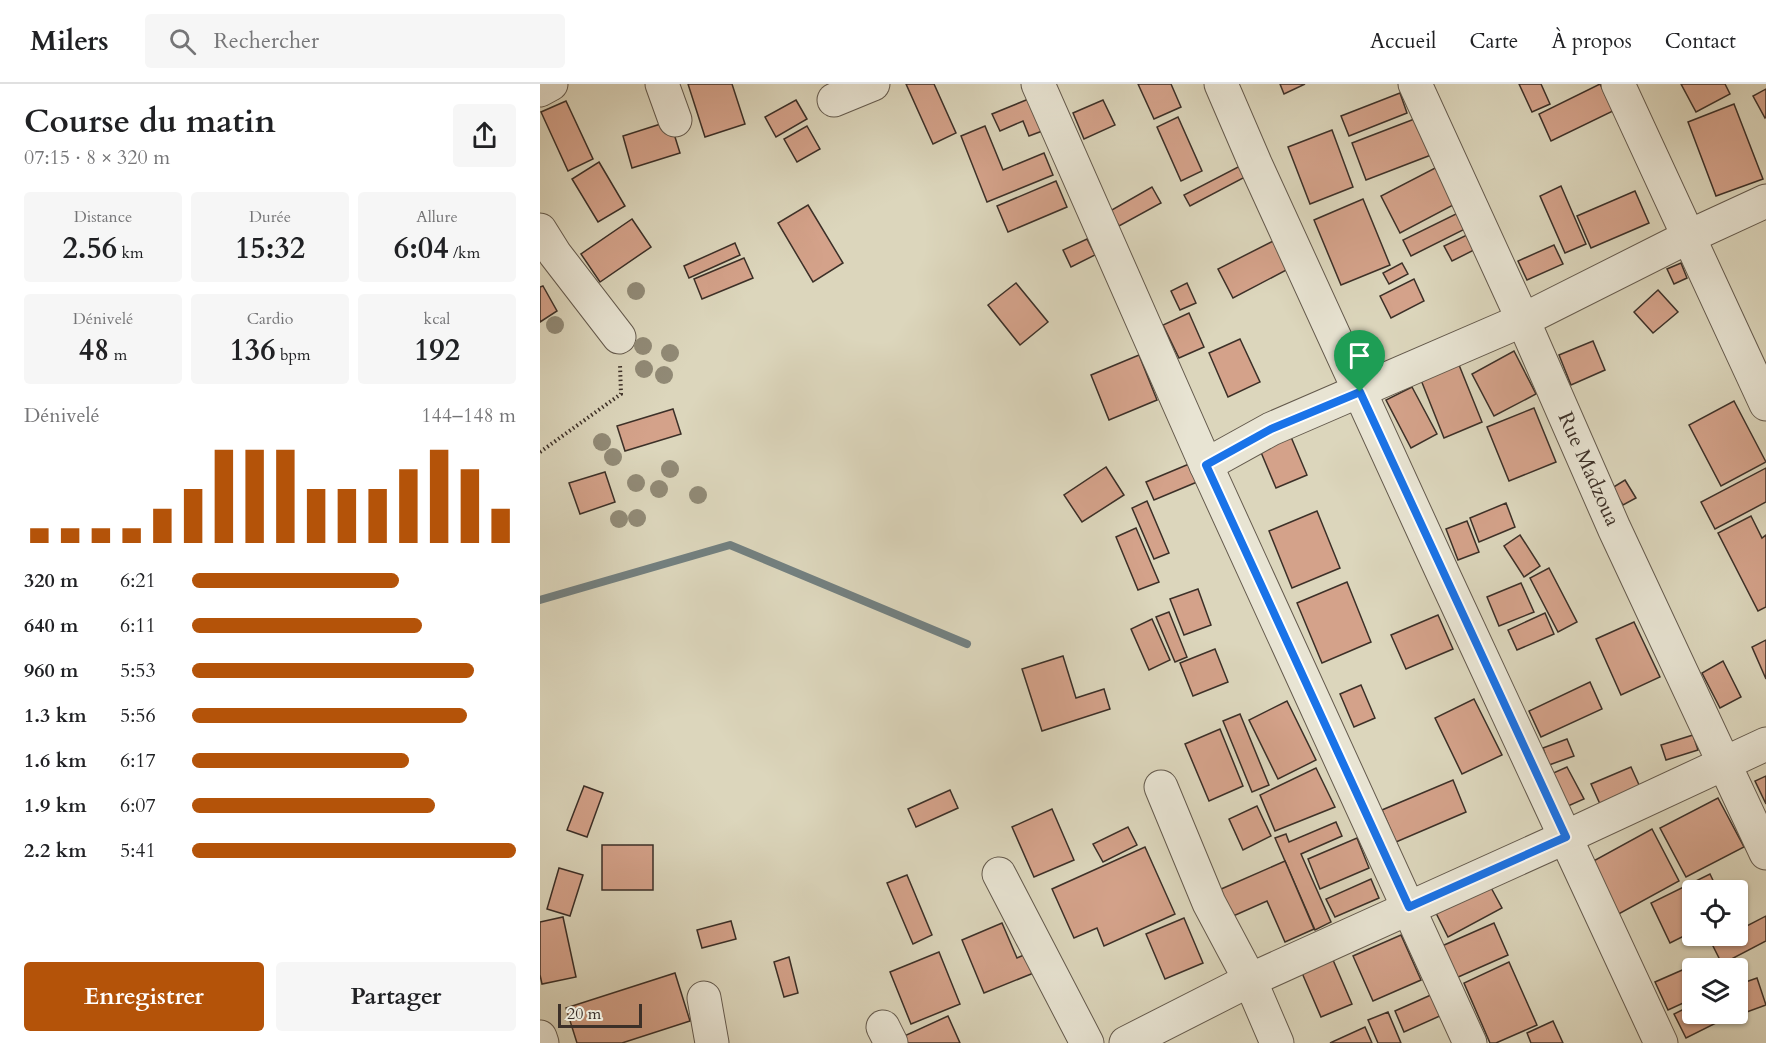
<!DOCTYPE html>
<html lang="fr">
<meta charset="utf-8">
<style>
body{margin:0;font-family:Cardo,serif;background:#f6f6f6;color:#202124;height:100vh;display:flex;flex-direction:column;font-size:22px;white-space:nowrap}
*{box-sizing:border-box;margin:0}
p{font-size:20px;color:#757577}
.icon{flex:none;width:33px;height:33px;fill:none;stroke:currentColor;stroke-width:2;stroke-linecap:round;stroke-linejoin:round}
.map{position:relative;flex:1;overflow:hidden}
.sheet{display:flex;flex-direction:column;background:#fff;width:540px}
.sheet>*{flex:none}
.buttons{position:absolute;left:1142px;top:796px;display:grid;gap:12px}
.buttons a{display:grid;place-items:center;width:66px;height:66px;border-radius:6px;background:#fff;box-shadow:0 2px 4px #0004;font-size:30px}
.scale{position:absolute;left:18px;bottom:15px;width:84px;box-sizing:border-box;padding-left:6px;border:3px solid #3c3028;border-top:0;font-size:16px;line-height:21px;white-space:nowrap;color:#3c3028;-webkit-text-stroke:4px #e8e4d3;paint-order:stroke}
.pin{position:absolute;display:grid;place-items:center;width:51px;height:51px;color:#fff;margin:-62px -26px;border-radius:50% 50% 50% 0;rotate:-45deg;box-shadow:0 0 6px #0007}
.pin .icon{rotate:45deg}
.round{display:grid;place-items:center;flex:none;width:63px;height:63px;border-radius:6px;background:#f6f6f6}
.head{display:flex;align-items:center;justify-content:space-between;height:102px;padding:0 24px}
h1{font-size:33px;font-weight:600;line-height:45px}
.stats{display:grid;grid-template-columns:repeat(3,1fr);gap:9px;height:102px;padding:6px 24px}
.stats div{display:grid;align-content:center;border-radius:6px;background:#f6f6f6;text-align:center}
.stats b{font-size:30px;font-weight:600}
.stats small{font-size:16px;font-weight:400}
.stats p{font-size:16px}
.chart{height:168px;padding:12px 24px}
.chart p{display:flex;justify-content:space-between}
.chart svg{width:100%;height:108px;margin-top:6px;stroke:#b45309;stroke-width:6}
.button{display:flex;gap:12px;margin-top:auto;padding:12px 24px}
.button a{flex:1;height:69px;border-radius:6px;background:#b45309;color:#fff;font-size:24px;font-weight:600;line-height:69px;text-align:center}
.button a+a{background:#f6f6f6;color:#202124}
ul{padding:0 24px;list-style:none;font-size:20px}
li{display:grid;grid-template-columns:96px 72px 1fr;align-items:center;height:45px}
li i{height:15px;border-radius:8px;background:#b45309}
header{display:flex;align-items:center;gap:36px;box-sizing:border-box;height:84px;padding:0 30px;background:#fff;border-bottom:2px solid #e0e0e0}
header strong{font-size:28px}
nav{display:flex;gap:33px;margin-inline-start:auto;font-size:21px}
.search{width:420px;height:54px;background:#f6f6f6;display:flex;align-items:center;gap:15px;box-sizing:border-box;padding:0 21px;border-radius:6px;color:#757577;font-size:22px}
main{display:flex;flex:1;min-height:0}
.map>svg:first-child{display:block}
</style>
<header>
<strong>Milers</strong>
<div class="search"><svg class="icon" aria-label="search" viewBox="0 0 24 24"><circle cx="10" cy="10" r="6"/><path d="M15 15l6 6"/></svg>Rechercher</div>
<nav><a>Accueil</a><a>Carte</a><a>À propos</a><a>Contact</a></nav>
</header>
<main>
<section class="sheet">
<div class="head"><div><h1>Course du matin</h1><p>07:15 · 8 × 320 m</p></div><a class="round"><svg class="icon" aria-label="share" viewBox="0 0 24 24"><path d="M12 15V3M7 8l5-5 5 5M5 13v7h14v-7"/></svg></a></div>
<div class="stats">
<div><p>Distance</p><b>2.56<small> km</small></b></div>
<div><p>Durée</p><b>15:32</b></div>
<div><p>Allure</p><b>6:04<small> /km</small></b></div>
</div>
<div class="stats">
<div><p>Dénivelé</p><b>48<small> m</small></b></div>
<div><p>Cardio</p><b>136<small> bpm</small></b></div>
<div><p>kcal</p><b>192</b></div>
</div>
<div class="chart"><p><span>Dénivelé</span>144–148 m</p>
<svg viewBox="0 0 160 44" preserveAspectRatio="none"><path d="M5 44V38M15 44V38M25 44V38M35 44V38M45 44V30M55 44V22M65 44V6M75 44V6M85 44V6M95 44V22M105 44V22M115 44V22M125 44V14M135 44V6M145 44V14M155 44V30"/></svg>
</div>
<ul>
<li><b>320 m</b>6:21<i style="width:64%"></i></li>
<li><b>640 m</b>6:11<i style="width:71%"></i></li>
<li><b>960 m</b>5:53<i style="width:87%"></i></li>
<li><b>1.3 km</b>5:56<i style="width:85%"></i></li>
<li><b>1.6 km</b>6:17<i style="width:67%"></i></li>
<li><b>1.9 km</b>6:07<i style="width:75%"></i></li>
<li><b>2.2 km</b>5:41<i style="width:100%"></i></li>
</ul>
<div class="button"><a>Enregistrer</a><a>Partager</a></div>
</section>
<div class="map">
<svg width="1226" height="959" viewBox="0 0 1226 959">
<rect width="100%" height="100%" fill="#dcd6bc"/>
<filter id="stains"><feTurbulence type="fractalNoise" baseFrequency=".00333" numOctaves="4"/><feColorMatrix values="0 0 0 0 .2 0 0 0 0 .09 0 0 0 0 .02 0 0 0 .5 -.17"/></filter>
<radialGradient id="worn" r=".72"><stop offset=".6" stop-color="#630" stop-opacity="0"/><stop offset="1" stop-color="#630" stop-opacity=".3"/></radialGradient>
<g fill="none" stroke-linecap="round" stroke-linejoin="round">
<polyline stroke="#738080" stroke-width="8" points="0,516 190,461 427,560"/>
</g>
<g fill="#d4a28a" stroke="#3c3028" stroke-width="1.5">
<polygon points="148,0 192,0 205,40 165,53"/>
<polygon points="366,0 394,0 416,49 393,60"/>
<polygon points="598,0 631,0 641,23 614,35"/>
<polygon points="740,0 765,0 744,10"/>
<polygon points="979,0 1001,0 1010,20 992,28"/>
<polygon points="1060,0 1073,27 1011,57 999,30"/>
<polygon points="1141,0 1185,0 1190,10 1156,28"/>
<polygon points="1226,5 1226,33 1225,34 1213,12"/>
<polygon points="860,9 867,29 809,52 801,32"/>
<polygon points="491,14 505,46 489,52 483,37 460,47 452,30"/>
<polygon points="256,16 267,35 236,53 225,33"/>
<polygon points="563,16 575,41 544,55 533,29"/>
<polygon points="26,17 53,75 28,87 1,28"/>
<polygon points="1194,20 1223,95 1176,112 1148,38"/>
<polygon points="638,33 662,87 641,97 617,43"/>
<polygon points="877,34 891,71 826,96 812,59"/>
<polygon points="130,37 140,69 92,84 83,52"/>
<polygon points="267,42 280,65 257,78 244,55"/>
<polygon points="445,42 463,86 504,69 513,91 447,118 421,52"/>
<polygon points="792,46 813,103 770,120 748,63"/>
<polygon points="59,78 85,122 58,138 32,95"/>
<polygon points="702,81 707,92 650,122 644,111"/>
<polygon points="899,82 917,119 860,149 841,112"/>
<polygon points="516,97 527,123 468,148 457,122"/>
<polygon points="1021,102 1046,160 1025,169 1000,112"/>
<polygon points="612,103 621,119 579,142 570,127"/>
<polygon points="1095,107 1109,139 1051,164 1037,132"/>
<polygon points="823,115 850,181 801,201 774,136"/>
<polygon points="268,121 303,179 273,198 238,139"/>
<polygon points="920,128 927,144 871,172 863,156"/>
<polygon points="92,135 111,163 60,198 41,170"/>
<polygon points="929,150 936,165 912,177 904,162"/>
<polygon points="547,155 555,171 531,183 523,166"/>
<polygon points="737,155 752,183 693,214 678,185"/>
<polygon points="195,159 200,171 149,194 144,182"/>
<polygon points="1014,161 1023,180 987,196 978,177"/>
<polygon points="204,174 213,194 162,215 154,195"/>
<polygon points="862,179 868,190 849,200 843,189"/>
<polygon points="1141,179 1147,194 1134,200 1127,185"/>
<polygon points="874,195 884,217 851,234 840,212"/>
<polygon points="476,199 508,238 480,261 448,221"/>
<polygon points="647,199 656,219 640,226 631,207"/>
<polygon points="3,202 17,227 0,238 0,203"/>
<polygon points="1118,206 1138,228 1113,249 1094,228"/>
<polygon points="649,229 664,263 639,274 623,241"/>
<polygon points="700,255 720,298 688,313 669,269"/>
<polygon points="1053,257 1065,286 1031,301 1019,271"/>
<polygon points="974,267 996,310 954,332 932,290"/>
<polygon points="599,271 617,316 569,336 551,291"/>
<polygon points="917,276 942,338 904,354 879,291"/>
<polygon points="872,303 897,350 871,364 846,316"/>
<polygon points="1194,317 1226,378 1181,402 1149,341"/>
<polygon points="994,324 1016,378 969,397 947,343"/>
<polygon points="133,325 141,350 85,367 77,342"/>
<polygon points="751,353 767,391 736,404 720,366"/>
<polygon points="649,380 657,398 614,416 606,398"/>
<polygon points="566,383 584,411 542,438 524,411"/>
<polygon points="1226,384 1226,418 1175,445 1161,418"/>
<polygon points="65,388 75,418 40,430 29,399"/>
<polygon points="1085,396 1096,414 1083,421 1072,404"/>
<polygon points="607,417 629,469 614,475 592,424"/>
<polygon points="966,419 975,443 939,458 930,434"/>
<polygon points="777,427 800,484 752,504 729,447"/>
<polygon points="1211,432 1222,454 1226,451 1226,523 1218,527 1178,449"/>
<polygon points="927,437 939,468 918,476 906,445"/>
<polygon points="596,444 619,498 598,506 576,453"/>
<polygon points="980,451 1000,482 984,493 964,462"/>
<polygon points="1009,484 1037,538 1018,548 990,494"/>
<polygon points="807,498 831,558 782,579 757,519"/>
<polygon points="981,499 994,528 959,542 947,513"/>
<polygon points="658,505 671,541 644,551 630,515"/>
<polygon points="629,528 647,573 635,578 616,533"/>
<polygon points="1005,529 1014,550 977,566 968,546"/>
<polygon points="898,531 913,565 866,585 851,551"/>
<polygon points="612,535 630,576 609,586 591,545"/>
<polygon points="1094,538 1120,593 1081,611 1056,555"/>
<polygon points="1226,556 1226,595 1212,563"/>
<polygon points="675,565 688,598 653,612 640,579"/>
<polygon points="523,572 536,614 564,605 570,625 502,647 482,585"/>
<polygon points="1183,577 1201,613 1180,624 1162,589"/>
<polygon points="1050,598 1062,625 1001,653 989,627"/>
<polygon points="821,601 835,634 814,643 800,610"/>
<polygon points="934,615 962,671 922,690 895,634"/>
<polygon points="747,617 776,676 738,695 709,636"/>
<polygon points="700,630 729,701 712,708 683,637"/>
<polygon points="680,645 703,702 669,717 645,660"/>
<polygon points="1153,651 1158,666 1126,676 1121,661"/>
<polygon points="1027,655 1034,672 1009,681 1003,664"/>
<polygon points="1027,683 1044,715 1028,722 1011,690"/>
<polygon points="1091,683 1100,703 1060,720 1051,700"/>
<polygon points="776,684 795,723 735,747 720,711"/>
<polygon points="1226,692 1226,720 1215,697"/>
<polygon points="913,696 926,728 856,758 842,726"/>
<polygon points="44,702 63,709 47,753 27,746"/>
<polygon points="410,706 418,724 376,743 368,725"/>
<polygon points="1178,714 1204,763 1146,793 1120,744"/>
<polygon points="717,722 731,752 703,766 689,735"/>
<polygon points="512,725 534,776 494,793 472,743"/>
<polygon points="796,738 802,752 761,770 791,838 775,846 735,754 746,750 749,758"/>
<polygon points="588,743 597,761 563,778 553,760"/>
<polygon points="1112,745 1139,797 1075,832 1048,780"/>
<polygon points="817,754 829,784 780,805 768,775"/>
<rect x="62" y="761" width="51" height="45"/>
<polygon points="605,763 635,830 564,862 557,844 534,854 512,805"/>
<polygon points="745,777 774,845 745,858 727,817 691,833 679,806"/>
<polygon points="19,784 43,791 30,832 7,825"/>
<polygon points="1170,790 1178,807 1152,807 1152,848 1130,859 1111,819"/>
<polygon points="367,791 392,851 373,860 347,799"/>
<polygon points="831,795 839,814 795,833 786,815"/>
<polygon points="949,800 962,824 908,853 896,829"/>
<polygon points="1226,832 1226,857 1182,880 1172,860 1187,852 1197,852 1197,847"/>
<polygon points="23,833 36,893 2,900 0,891 0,838"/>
<polygon points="644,834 663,879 625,895 606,850"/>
<polygon points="191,837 196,855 162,864 157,846"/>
<polygon points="462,839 477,874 493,867 501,886 444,909 422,856"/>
<polygon points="954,839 968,871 916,894 902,862"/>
<polygon points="861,851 881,896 833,917 813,872"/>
<polygon points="399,868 420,920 371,940 350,888"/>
<polygon points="249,873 258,909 244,913 234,878"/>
<polygon points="793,876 812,920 781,933 762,889"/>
<polygon points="969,878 997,941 956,959 950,959 924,899"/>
<polygon points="1156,880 1159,885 1152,885 1152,915 1128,926 1115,898"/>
<polygon points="135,889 150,937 82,959 37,959 26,924"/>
<polygon points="1217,894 1226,921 1204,929 1197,911 1197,901"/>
<polygon points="893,910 902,931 864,948 855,927"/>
<polygon points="1152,921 1152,930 1192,931 1146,954 1134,930"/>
<polygon points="848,928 861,959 838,959 828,936"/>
<polygon points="408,932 420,959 365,959 362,953"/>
<polygon points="1013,937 1023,959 991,959 987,949"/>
<polygon points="825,943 832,959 790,959"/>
</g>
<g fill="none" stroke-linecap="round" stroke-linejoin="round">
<g stroke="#645a4d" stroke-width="35">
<g id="minor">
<polyline points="122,0 135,36"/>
<polyline points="498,0 666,381 930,959"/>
<polyline points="681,0 715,79 904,492 1121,959"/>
<polyline points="875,0 983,236 1074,444 1226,769"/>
<polyline points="1078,0 1226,320"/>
<polyline points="0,6 11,0"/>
<polyline points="294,16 333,0"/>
<polyline points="0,146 15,170 79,253"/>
<polyline points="666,381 731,345 983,236 1150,152 1226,117"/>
<polyline points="621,703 669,819 710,896 737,959"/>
<polyline points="459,790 547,959"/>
<polyline points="164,914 172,959"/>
<polyline points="343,943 351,959"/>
<polyline points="0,953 2,959"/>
<polyline points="586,959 710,896 1026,753 1226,660"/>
</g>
</g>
<polyline stroke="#3c3028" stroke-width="4" stroke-dasharray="1.5 3" stroke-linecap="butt" points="0,368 81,310 80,281"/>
<use href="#minor" stroke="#e8e4d3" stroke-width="33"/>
</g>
<g fill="#918a76">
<circle cx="96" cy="207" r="9"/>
<circle cx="15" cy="241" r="9"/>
<circle cx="103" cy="262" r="9"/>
<circle cx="130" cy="269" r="9"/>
<circle cx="104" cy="285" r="9"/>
<circle cx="124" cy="291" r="9"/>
<circle cx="62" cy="358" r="9"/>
<circle cx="73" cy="373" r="9"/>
<circle cx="130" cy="385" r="9"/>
<circle cx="96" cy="399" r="9"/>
<circle cx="119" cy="405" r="9"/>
<circle cx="158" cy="411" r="9"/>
<circle cx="97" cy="434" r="9"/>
<circle cx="79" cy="435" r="9"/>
</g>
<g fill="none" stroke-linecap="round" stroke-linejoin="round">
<g stroke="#fff" stroke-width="12">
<polygon id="route" points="820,308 1026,753 869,823 666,381 731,345"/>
</g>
<use href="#route" stroke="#1a73e8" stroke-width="8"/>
</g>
<g text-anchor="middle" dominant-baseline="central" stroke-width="4.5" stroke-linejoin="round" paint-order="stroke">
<g font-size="21" fill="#3c3028" stroke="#e8e4d3">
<text transform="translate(1049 385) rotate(66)">Rue Madzoua</text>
</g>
</g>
<rect width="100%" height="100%" filter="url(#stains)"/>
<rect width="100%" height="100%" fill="url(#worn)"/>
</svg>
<div class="buttons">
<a><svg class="icon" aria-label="locate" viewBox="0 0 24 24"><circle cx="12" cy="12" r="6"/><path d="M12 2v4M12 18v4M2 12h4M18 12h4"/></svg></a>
<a><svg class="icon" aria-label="layers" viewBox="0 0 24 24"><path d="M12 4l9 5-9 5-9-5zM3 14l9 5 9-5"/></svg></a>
</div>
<div class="scale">20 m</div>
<div class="pin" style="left:820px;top:308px;background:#1e9e55"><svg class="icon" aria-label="arrive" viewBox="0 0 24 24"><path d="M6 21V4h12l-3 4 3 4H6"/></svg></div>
</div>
</main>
